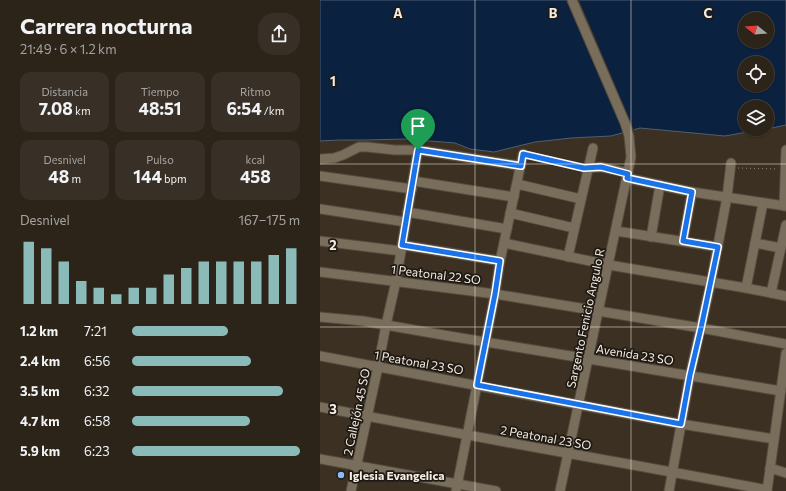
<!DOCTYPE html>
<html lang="es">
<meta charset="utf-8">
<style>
body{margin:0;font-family:Commissioner,sans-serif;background:#383026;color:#f1f3f6;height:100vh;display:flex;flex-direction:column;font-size:15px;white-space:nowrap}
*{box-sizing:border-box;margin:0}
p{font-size:13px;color:#a6a4a2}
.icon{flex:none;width:22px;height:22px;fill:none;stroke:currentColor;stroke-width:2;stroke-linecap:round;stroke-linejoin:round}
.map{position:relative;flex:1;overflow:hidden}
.drawer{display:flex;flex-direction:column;background:#2c2419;width:320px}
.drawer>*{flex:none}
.needle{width:26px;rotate:287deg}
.controls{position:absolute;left:418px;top:12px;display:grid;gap:8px}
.controls a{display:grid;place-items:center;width:36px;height:36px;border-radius:50%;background:#2c2419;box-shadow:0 1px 3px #0004,0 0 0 1px #484138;font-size:20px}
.pin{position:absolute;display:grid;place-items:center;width:34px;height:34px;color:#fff;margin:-41px -17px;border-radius:50% 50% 50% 0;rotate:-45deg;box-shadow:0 0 4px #0007}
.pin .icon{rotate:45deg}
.round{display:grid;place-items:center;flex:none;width:42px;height:42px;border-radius:16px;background:#383026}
.headline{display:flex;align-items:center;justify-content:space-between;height:68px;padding:0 20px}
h1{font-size:22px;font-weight:700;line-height:30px}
.stats{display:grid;grid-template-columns:repeat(3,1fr);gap:6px;height:68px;padding:4px 20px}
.stats div{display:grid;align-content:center;border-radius:10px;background:#383026;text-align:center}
.stats b{font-size:17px;font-weight:700}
.stats small{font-size:11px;font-weight:400}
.stats p{font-size:11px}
.chart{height:112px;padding:8px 20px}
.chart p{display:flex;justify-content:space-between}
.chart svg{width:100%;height:72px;margin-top:4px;stroke:#8bbbb9;stroke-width:6}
ul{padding:0 20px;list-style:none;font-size:13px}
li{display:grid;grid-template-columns:64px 48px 1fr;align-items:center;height:30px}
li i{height:10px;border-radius:5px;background:#8bbbb9}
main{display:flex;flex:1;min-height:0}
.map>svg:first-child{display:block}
</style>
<main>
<section class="drawer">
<div class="headline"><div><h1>Carrera nocturna</h1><p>21:49 · 6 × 1.2 km</p></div><a class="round"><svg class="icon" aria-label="share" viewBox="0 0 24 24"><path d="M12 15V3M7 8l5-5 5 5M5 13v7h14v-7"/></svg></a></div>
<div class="stats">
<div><p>Distancia</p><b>7.08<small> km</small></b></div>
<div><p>Tiempo</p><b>48:51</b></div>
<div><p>Ritmo</p><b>6:54<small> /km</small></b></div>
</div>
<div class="stats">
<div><p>Desnivel</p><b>48<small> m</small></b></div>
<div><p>Pulso</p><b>144<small> bpm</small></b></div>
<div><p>kcal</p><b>458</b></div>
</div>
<div class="chart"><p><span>Desnivel</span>167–175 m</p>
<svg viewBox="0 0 160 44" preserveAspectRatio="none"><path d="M5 44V6M15 44V10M25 44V18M35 44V30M45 44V34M55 44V38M65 44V34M75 44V34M85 44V26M95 44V22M105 44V18M115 44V18M125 44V18M135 44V18M145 44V14M155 44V10"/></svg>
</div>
<ul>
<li><b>1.2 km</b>7:21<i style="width:57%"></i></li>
<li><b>2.4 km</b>6:56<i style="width:71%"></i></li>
<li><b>3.5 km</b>6:32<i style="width:90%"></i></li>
<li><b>4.7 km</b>6:58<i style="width:70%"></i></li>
<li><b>5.9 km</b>6:23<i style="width:100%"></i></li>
</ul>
</section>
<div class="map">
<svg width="466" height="491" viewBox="0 0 466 491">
<rect width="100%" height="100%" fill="#3b3021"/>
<path fill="#0b2140" stroke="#515e71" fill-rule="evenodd" d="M0,0h466v125l-19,4v-22h-22v22h19l-39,7 -85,-8 -29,8 -40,2 -36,4 -41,10 -24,-3 -15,-6 -50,-4 -39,1h-26l-20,1zM425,19h22v22h-22zM425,63h22v22h-22z"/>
<polygon fill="#3b3021" points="246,0 259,0 315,132 304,134"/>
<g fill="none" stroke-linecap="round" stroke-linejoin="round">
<g stroke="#544b3e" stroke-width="11">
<g id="minor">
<polyline points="0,159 14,158 23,155 39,147 47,147 75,150 98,150 201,166"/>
<polyline points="269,168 281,167 308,173"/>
<polyline points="0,176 92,189"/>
<polyline points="307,178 372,192 466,206"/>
<polyline points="93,181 194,197"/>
<polyline points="197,184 261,199"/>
<polyline points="464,206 466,150"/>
<polyline points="0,209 86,222"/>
<polyline points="87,212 187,229"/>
<polyline points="190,213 254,228"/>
<polyline points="296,231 398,247"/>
<polyline points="331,237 340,185"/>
<polyline points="0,241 81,251"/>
<polyline points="363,241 372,192"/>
<polyline points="184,243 289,265 426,288 466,296"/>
<polyline points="435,243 461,248"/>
<polyline points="82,245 180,261"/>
<polyline points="248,257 273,148"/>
<polyline points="0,272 175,294 381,328 466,344"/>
<polyline points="426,288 443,203"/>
<polyline points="451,293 466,225"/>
<polyline points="0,317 43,321 129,336 269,359 461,391"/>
<polyline points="0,356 361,424 454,439"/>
<path d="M0,407c149,30 298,54 447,83"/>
<polyline points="0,459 176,491"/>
<polyline points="450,468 466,473"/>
<polyline points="31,491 58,367 66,325 76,281 98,150"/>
<polyline points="136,491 175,294 180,261 203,154"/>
<polyline points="240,491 311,157 309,136 305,123 252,0"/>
<polyline points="349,491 370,375 391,282 407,197 411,163"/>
<polyline points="447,491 466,353"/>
</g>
</g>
<g stroke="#90877a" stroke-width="1" stroke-dasharray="1 3" stroke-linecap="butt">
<polyline points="211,156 260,167"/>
<polyline points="418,168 458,169"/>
</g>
<use href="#minor" stroke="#796d5c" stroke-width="9"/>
</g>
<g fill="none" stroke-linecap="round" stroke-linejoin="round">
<g stroke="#fff" stroke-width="8">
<polygon id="route" points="98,150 201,166 203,154 264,168 281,167 308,174 307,178 372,192 363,241 398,247 381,328 370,375 361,424 157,385 175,294 180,261 82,245"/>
</g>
<use href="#route" stroke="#1a73e8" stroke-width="5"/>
</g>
<path fill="none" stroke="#f4ede4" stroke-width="1" stroke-opacity="0.55" d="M155,0v491M311,0v491M0,164h466M0,327h466"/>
<circle fill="#8bbafc" stroke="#1e1912" stroke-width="1.5" cx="21" cy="475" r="4"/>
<g text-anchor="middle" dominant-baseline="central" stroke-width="3.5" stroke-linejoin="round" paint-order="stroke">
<g font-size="12" fill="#f4ede4" stroke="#1e1912">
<text transform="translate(116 274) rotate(7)">1 Peatonal 22 SO</text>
<text transform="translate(265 318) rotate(-78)">Sargento Fenicio Angulo R</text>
<text transform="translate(315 354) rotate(9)">Avenida 23 SO</text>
<text transform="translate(99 362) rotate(10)">1 Peatonal 23 SO</text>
<text transform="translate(36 412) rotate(-78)">2 Callejón 45 SO</text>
<text transform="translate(226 437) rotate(10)">2 Peatonal 23 SO</text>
</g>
<g font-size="12" font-weight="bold" fill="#f4ede4" stroke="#1e1912" text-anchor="start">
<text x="29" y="475">Iglesia Evangelica</text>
</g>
</g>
<g font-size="13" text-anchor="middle" font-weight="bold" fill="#f4ede4" stroke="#1e1912" stroke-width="3.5" stroke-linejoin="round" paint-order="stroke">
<text x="78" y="18">A</text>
<text x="233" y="18">B</text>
<text x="388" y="18">C</text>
<text x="13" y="86">1</text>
<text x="13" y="250">2</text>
<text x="13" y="414">3</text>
</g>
</svg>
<div class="controls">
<a><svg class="needle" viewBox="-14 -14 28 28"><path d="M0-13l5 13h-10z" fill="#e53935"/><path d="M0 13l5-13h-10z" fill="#a6a4a2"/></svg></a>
<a><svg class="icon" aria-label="locate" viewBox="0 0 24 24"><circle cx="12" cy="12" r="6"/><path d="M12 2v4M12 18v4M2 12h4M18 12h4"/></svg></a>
<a><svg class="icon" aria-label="layers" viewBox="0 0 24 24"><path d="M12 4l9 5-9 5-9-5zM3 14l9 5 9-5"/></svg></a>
</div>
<div class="pin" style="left:98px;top:150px;background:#1e9e55"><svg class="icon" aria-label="arrive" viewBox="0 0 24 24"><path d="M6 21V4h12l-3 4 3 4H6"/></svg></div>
</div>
</main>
